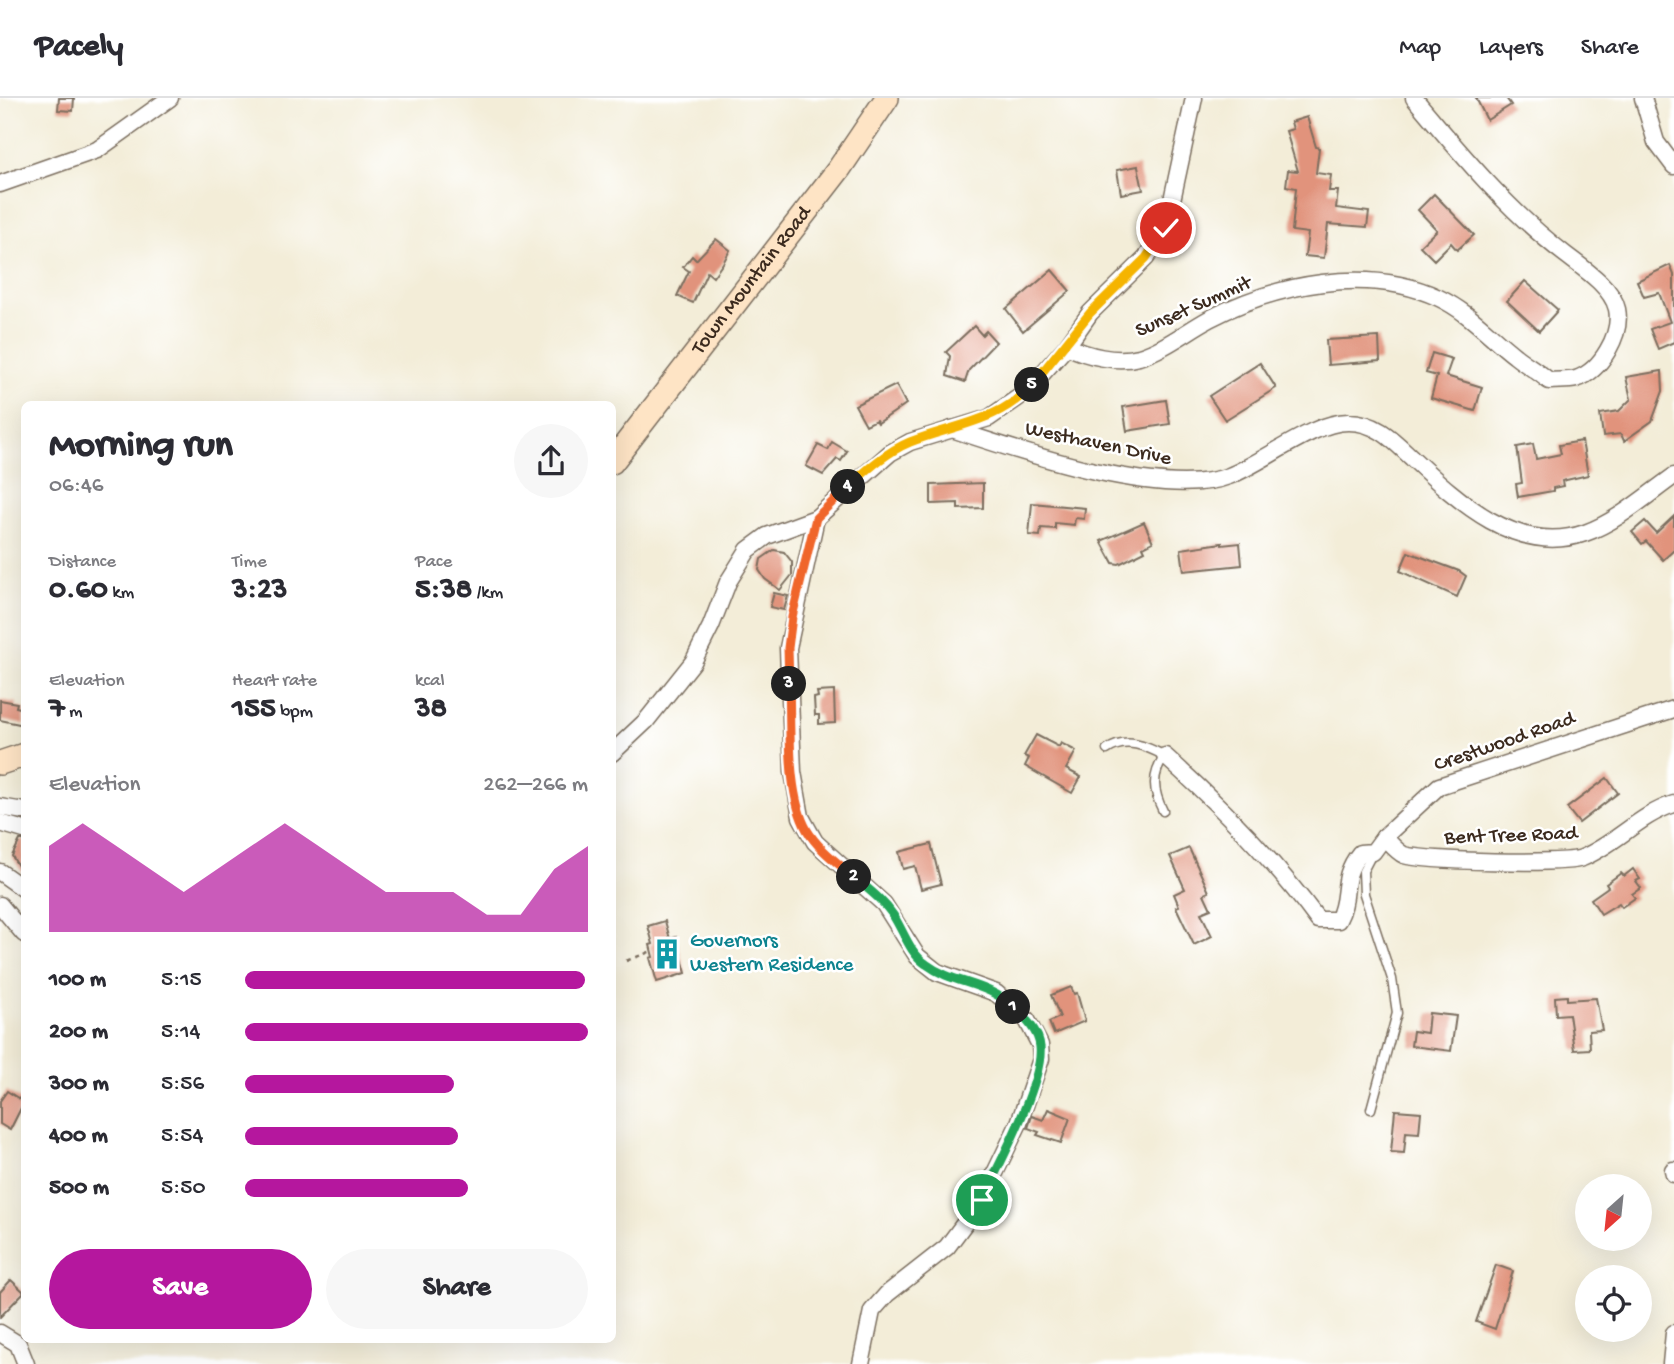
<!DOCTYPE html>
<meta charset="utf-8">
<style>
body{margin:0;font-family:"Gochi Hand",sans-serif;background:#f7f7f7;color:#2b2b33;height:100vh;display:flex;flex-direction:column;font-size:26px;white-space:nowrap}
*{box-sizing:border-box;margin:0}
p{font-size:23px;color:#7c7c81}
.icon{flex:none;width:38px;height:38px;fill:none;stroke:currentColor;stroke-width:2;stroke-linecap:round;stroke-linejoin:round}
.map{position:relative;flex:1;overflow:hidden}
.drawer{position:absolute;left:21px;top:303px;width:595px;height:942px;display:flex;flex-direction:column;background:#fff;border-radius:10px;box-shadow:0 7px 28px #0002}
.drawer>*{flex:none}
.needle{width:46px;rotate:207deg}
.tools{position:absolute;left:1575px;top:1076px;display:grid;gap:14px}
.tools a{display:grid;place-items:center;width:77px;height:77px;border-radius:50%;background:#fff;box-shadow:0 7px 28px #0002;font-size:35px}
.pin{position:absolute;display:grid;place-items:center;width:60px;height:60px;color:#fff;margin:-30px;border:4px solid #fff;border-radius:50%;box-shadow:0 2px 7px #0007}
.km{position:absolute;width:35px;height:35px;margin:-18px;border-radius:50%;background:#222;color:#fff;font-size:19px;line-height:35px;text-align:center}
.round{display:grid;place-items:center;flex:none;width:74px;height:74px;border-radius:37px;background:#f7f7f7}
.overview{display:flex;align-items:center;justify-content:space-between;height:119px;padding:0 28px}
h1{font-size:38px;font-weight:700;line-height:52px}
.stats{display:grid;grid-template-columns:repeat(3,1fr);gap:10px;height:119px;padding:7px 28px}
.stats div{display:grid;align-content:center}
.stats b{font-size:30px;font-weight:700}
.stats small{font-size:19px;font-weight:400}
.stats p{font-size:19px}
.chart{height:196px;padding:14px 28px}
.chart p{display:flex;justify-content:space-between}
.chart svg{width:100%;height:126px;margin-top:7px;fill:#b5179e;opacity:.7}
.primary-button{display:flex;gap:14px;margin-top:auto;padding:14px 28px}
.primary-button a{flex:1;height:80px;border-radius:42px;background:#b5179e;color:#fff;font-size:28px;font-weight:700;line-height:80px;text-align:center}
.primary-button a+a{background:#f7f7f7;color:#2b2b33}
ul{padding:0 28px;list-style:none;font-size:23px}
li{display:grid;grid-template-columns:112px 84px 1fr;align-items:center;height:52px}
li i{height:18px;border-radius:9px;background:#b5179e}
header{display:flex;align-items:center;gap:42px;box-sizing:border-box;height:98px;padding:0 35px;background:#fff;border-bottom:2px solid #e1e1e2}
header strong{font-size:33px}
nav{display:flex;gap:38px;margin-inline-start:auto;font-size:24px}
.map>svg:first-child{display:block}
</style>
<header>
<strong>Pacely</strong>
<nav><a>Map</a><a>Layers</a><a>Share</a></nav>
</header>
<div class="map">
<svg width="1674" height="1266" viewBox="0 0 1674 1266">
<rect width="100%" height="100%" fill="#fff"/>
<filter id="ink" filterUnits="userSpaceOnUse"><feTurbulence type="fractalNoise" baseFrequency=".0143" numOctaves="2"/><feDisplacementMap in="SourceGraphic" scale="14" xChannelSelector="R" yChannelSelector="G"/><feConvolveMatrix kernelMatrix="1 2 1 2 8 2 1 2 1" color-interpolation-filters="sRGB"/></filter>
<filter id="wash" filterUnits="userSpaceOnUse"><feTurbulence type="fractalNoise" baseFrequency=".00686" numOctaves="4" result="noise"/><feDisplacementMap in="SourceGraphic" scale="28" xChannelSelector="R" yChannelSelector="G"/><feGaussianBlur stdDeviation="1.57" result="paint"/><feColorMatrix in="noise" values="0 0 0 0 0 0 0 0 0 0 0 0 0 0 0 0 0 1.4 0 .05"/><feComposite in="paint" operator="in"/></filter>
<g filter="url(#wash)">
<rect width="100%" height="100%" fill="#f3edd8"/>
<g id="blocks">
<g fill="#e1937c">
<polygon points="59,0 74,0 73,13 58,12"/>
<polygon points="1476,0 1506,0 1511,7 1487,22"/>
<polygon points="1307,19 1316,49 1319,50 1316,75 1331,77 1329,93 1338,93 1336,110 1369,114 1367,129 1328,126 1324,160 1305,158 1308,135 1292,133 1296,90 1286,88 1288,72 1298,73 1286,33 1293,31 1291,24"/>
<polygon points="1138,68 1143,92 1121,96 1117,72"/>
<polygon points="1434,96 1474,137 1457,152 1451,145 1434,162 1420,148 1437,132 1418,112"/>
<polygon points="716,141 730,152 723,165 713,179 707,174 693,205 677,198 689,173 683,169 692,158 696,162"/>
<polygon points="1670,167 1674,177 1674,244 1658,251 1650,231 1670,224 1659,195 1644,199 1637,183"/>
<polygon points="1052,172 1070,193 1023,233 1006,211"/>
<polygon points="1525,183 1558,212 1539,233 1507,203"/>
<polygon points="974,228 982,237 986,233 996,244 969,272 965,284 947,278 950,258 946,254"/>
<polygon points="1379,239 1380,263 1328,267 1326,242"/>
<polygon points="1432,255 1452,261 1446,278 1482,289 1475,313 1431,300 1437,278 1426,275"/>
<polygon points="1260,265 1276,290 1225,322 1209,298"/>
<polygon points="1662,273 1663,293 1652,323 1624,343 1621,336 1603,338 1600,316 1619,313 1631,301 1626,279"/>
<polygon points="896,287 906,306 878,325 876,322 866,327 855,307"/>
<polygon points="1166,302 1170,326 1127,333 1123,309"/>
<polygon points="1582,343 1588,377 1562,383 1563,388 1553,390 1553,393 1518,399 1516,386 1522,385 1517,349 1533,346 1536,361 1561,356 1559,347"/>
<polygon points="832,344 847,353 841,363 837,361 823,377 806,368 818,347 828,352"/>
<polygon points="983,385 983,410 958,411 958,405 931,406 931,387"/>
<polygon points="1032,405 1085,410 1084,421 1075,420 1074,427 1055,425 1055,431 1041,430 1040,438 1029,437"/>
<polygon points="1674,418 1674,452 1663,462 1646,443 1642,446 1632,434 1645,423 1656,435"/>
<polygon points="1144,424 1153,444 1143,449 1145,453 1119,466 1113,465 1101,443"/>
<polygon points="1222,445 1222,447 1240,445 1242,467 1184,473 1181,451"/>
<polygon points="774,452 784,454 792,464 792,477 780,492 765,481 759,472 761,461"/>
<polygon points="1408,454 1459,473 1466,478 1457,499 1400,473"/>
<polygon points="774,495 788,498 784,512 770,509"/>
<polygon points="834,593 835,625 819,626 819,617 815,617 814,600 818,599 817,594"/>
<polygon points="0,602 17,605 16,609 24,611 24,627 0,622"/>
<polygon points="1036,637 1059,649 1061,645 1076,653 1066,671 1081,679 1072,695 1025,668 1029,660 1024,658"/>
<polygon points="1607,680 1618,695 1579,725 1567,710"/>
<polygon points="20,742 24,742 24,778 12,758"/>
<polygon points="931,746 941,786 921,791 915,768 903,771 899,754"/>
<polygon points="1189,750 1209,794 1204,796 1211,811 1201,815 1212,838 1194,847 1176,809 1179,808 1174,796 1185,791 1170,758"/>
<polygon points="1633,771 1640,781 1636,783 1641,790 1632,796 1635,800 1622,809 1619,805 1601,816 1591,801 1608,789 1606,786 1621,775 1624,778"/>
<polygon points="665,823 670,841 676,839 686,875 657,884 650,860 653,859 650,847 653,846 648,828"/>
<polygon points="1071,889 1074,896 1077,895 1085,923 1054,936 1049,924 1060,919 1051,897"/>
<polygon points="1567,898 1567,902 1596,900 1602,932 1589,933 1590,951 1574,952 1569,916 1556,917 1555,899"/>
<polygon points="1429,915 1456,918 1451,953 1411,948 1413,933 1427,935"/>
<polygon points="7,993 24,1004 10,1032 0,1026 0,1003"/>
<polygon points="1048,1011 1070,1020 1061,1045 1037,1037 1039,1034 1028,1030 1032,1018 1043,1022"/>
<polygon points="1395,1012 1421,1014 1419,1035 1406,1034 1404,1055 1391,1054"/>
<polygon points="1496,1167 1513,1173 1495,1231 1476,1224"/>
<polygon points="11,1182 24,1194 0,1219 0,1194"/>
</g>
</g>
</g>
<g filter="url(#ink)">
<use href="#blocks" fill-opacity="0" stroke="#7b6e5f" stroke-width="2"/>
<g fill="none" stroke-linecap="round" stroke-linejoin="round">
<g stroke="#7b6e5f" stroke-width="11">
<g id="lane">
<path d="M1107,652c19,-13 39,-4 58,6 -14,19 -12,35 -2,55"/>
<polyline points="1371,1011 1397,915 1392,881 1364,796 1363,773 1373,754"/>
</g>
</g>
<g stroke="#7b6e5f" stroke-width="19">
<g id="street">
<polyline points="1643,0 1656,44 1674,68"/>
<polyline points="0,86 97,52 170,0"/>
<polyline points="1067,248 1090,215 1146,160 1166,130 1194,0"/>
<path d="M952,331c66,22 212,72 277,47 34,-13 85,-55 120,-54 27,0 44,18 62,35 46,43 106,100 174,76 32,-11 62,-38 89,-57"/>
<polyline points="816,420 788,550 793,674 801,719 815,744 884,806 917,858 937,874 996,895 1027,922 1040,947 1041,961 1019,1025 982,1102 947,1149 887,1196 872,1213 861,1266"/>
<path d="M612,655l34,-32 47,-59 18,-36 17,-44 20,-32 19,-14 49,-18 74,-65 20,-11 79,-24 36,-25 42,-47c20,10 49,17 72,11 24,-7 48,-26 70,-38 67,-35 159,-54 230,-21 30,14 50,38 76,58 11,9 23,15 34,25 9,-1 19,0 27,-2 25,-8 46,-45 41,-70 -5,-22 -34,-41 -51,-54 -57,-43 -106,-102 -152,-157"/>
<path d="M1165,658c57,51 108,103 153,164h20c13,-24 1,-41 22,-67l13,-1 11,-15 55,-51 235,-77"/>
<polyline points="0,709 24,713"/>
<polyline points="0,725 24,732"/>
<path d="M1384,739c6,6 13,15 20,18 19,6 161,10 178,3 34,-14 57,-43 92,-54"/>
<polyline points="0,774 24,791"/>
<polyline points="0,807 24,836"/>
<polyline points="1673,1072 1674,1076"/>
<polyline points="0,1235 18,1246 26,1266"/>
<polyline points="1671,1266 1674,1235"/>
</g>
</g>
<g stroke="#7b6e5f" stroke-width="26">
<g id="secondary">
<path id="s1" d="M612,364l227,-293 48,-71"/>
<polyline points="0,665 24,657"/>
</g>
</g>
<polyline stroke="#7b6e5f" stroke-width="2.5" stroke-dasharray="5 5" stroke-linecap="butt" points="626,863 652,853"/>
<use href="#lane" stroke="#fff" stroke-width="8"/>
<use href="#street" stroke="#fff" stroke-width="16"/>
<use href="#secondary" stroke="#fee4c5" stroke-width="23"/>
</g>
</g>
<g fill="none" stroke-linecap="round" stroke-linejoin="round" filter="url(#ink)">
<g stroke="#fff" stroke-width="14">
<path id="split-1" d="M982,1102c16,-33 62,-119 58,-153 -1,-16 -15,-29 -27,-40"/>
</g>
<g stroke="#fff" stroke-width="14">
<path id="split-2" d="M854,779c14,12 28,22 39,38 11,17 16,37 33,49 28,21 60,17 87,43"/>
</g>
<g stroke="#fff" stroke-width="14">
<path id="split-3" d="M789,586c2,42 -3,109 18,146 11,19 31,33 47,47"/>
</g>
<g stroke="#fff" stroke-width="14">
<polyline id="split-4" points="789,586 788,550 792,519 816,420 848,389"/>
</g>
<g stroke="#fff" stroke-width="14">
<path id="split-5" d="M848,389c19,-17 38,-35 62,-45 43,-17 90,-20 122,-57"/>
</g>
<g stroke="#fff" stroke-width="14">
<polyline id="split-6" points="1032,287 1090,215 1146,160 1166,130"/>
</g>
<use href="#split-1" stroke="#22a559" stroke-width="9"/>
<use href="#split-2" stroke="#22a559" stroke-width="9"/>
<use href="#split-3" stroke="#f0652b" stroke-width="9"/>
<use href="#split-4" stroke="#f0652b" stroke-width="9"/>
<use href="#split-5" stroke="#f5b400" stroke-width="9"/>
<use href="#split-6" stroke="#f5b400" stroke-width="9"/>
</g>
<defs>
<g id="building-bare" transform="scale(2.415)"><path d="M-4-6H4V6H1V3H-1V6H-4ZM-2.5-4.3h1.7v1.8h-1.7ZM.8-4.3h1.7v1.8H.8ZM-2.5-1h1.7V.8h-1.7ZM.8-1h1.7V.8H.8Z" fill="#0f9aa8" stroke="#fff" stroke-width="2.5" paint-order="stroke"/></g>
</defs>
<g fill-rule="evenodd">
<use href="#building-bare" x="667" y="856"/>
</g>
<g text-anchor="middle" dominant-baseline="central" stroke-width="5" stroke-linejoin="round" paint-order="stroke">
<g font-size="21" fill="#3b2a1e" stroke="#fff">
<text stroke="none"><textPath href="#s1" startOffset="229">Town Mountain Road</textPath></text>
<text transform="translate(1194 210) rotate(-24)">Sunset Summit</text>
<text transform="translate(1098 347) rotate(12)">Westhaven Drive</text>
<text transform="translate(1505 645) rotate(-19)">Crestwood Road</text>
<text transform="translate(1511 739) rotate(-2)">Bent Tree Road</text>
</g>
<g font-size="21" fill="#0d838f" stroke="#fff" text-anchor="start">
<text x="690" y="844">Governors<tspan x="690" dy="24">Western Residence</tspan></text>
</g>
</g>
</svg>
<div class="tools">
<a><svg class="needle" viewBox="-14 -14 28 28"><path d="M0-13l5 13h-10z" fill="#e53935"/><path d="M0 13l5-13h-10z" fill="#7c7c81"/></svg></a>
<a><svg class="icon" aria-label="locate" viewBox="0 0 24 24"><circle cx="12" cy="12" r="6"/><path d="M12 2v4M12 18v4M2 12h4M18 12h4"/></svg></a>
</div>
<div class="pin" style="left:982px;top:1102px;background:#1e9e55"><svg class="icon" aria-label="arrive" viewBox="0 0 24 24"><path d="M6 21V4h12l-3 4 3 4H6"/></svg></div>
<div class="pin" style="left:1166px;top:130px;background:#d93025"><svg class="icon" aria-label="check" viewBox="0 0 24 24"><path d="M5 12l5 5 9-10"/></svg></div>
<b class="km" style="left:1013px;top:909px">1</b>
<b class="km" style="left:854px;top:779px">2</b>
<b class="km" style="left:789px;top:586px">3</b>
<b class="km" style="left:848px;top:389px">4</b>
<b class="km" style="left:1032px;top:287px">5</b>
<section class="drawer">
<div class="overview"><div><h1>Morning run</h1><p>06:46</p></div><a class="round"><svg class="icon" aria-label="share" viewBox="0 0 24 24"><path d="M12 15V3M7 8l5-5 5 5M5 13v7h14v-7"/></svg></a></div>
<div class="stats">
<div><p>Distance</p><b>0.60<small> km</small></b></div>
<div><p>Time</p><b>3:23</b></div>
<div><p>Pace</p><b>5:38<small> /km</small></b></div>
</div>
<div class="stats">
<div><p>Elevation</p><b>7<small> m</small></b></div>
<div><p>Heart rate</p><b>155<small> bpm</small></b></div>
<div><p>kcal</p><b>38</b></div>
</div>
<div class="chart"><p><span>Elevation</span>262–266 m</p>
<svg viewBox="0 0 160 44" preserveAspectRatio="none"><path d="M0 44V14L10 6L20 14L30 22L40 30L50 22L60 14L70 6L80 14L90 22L100 30L110 30L120 30L130 38L140 38L150 22L160 14V44z"/></svg>
</div>
<ul>
<li><b>100 m</b>5:15<i style="width:99%"></i></li>
<li><b>200 m</b>5:14<i style="width:100%"></i></li>
<li><b>300 m</b>5:56<i style="width:61%"></i></li>
<li><b>400 m</b>5:54<i style="width:62%"></i></li>
<li><b>500 m</b>5:50<i style="width:65%"></i></li>
</ul>
<div class="primary-button"><a>Save</a><a>Share</a></div>
</section>
</div>
